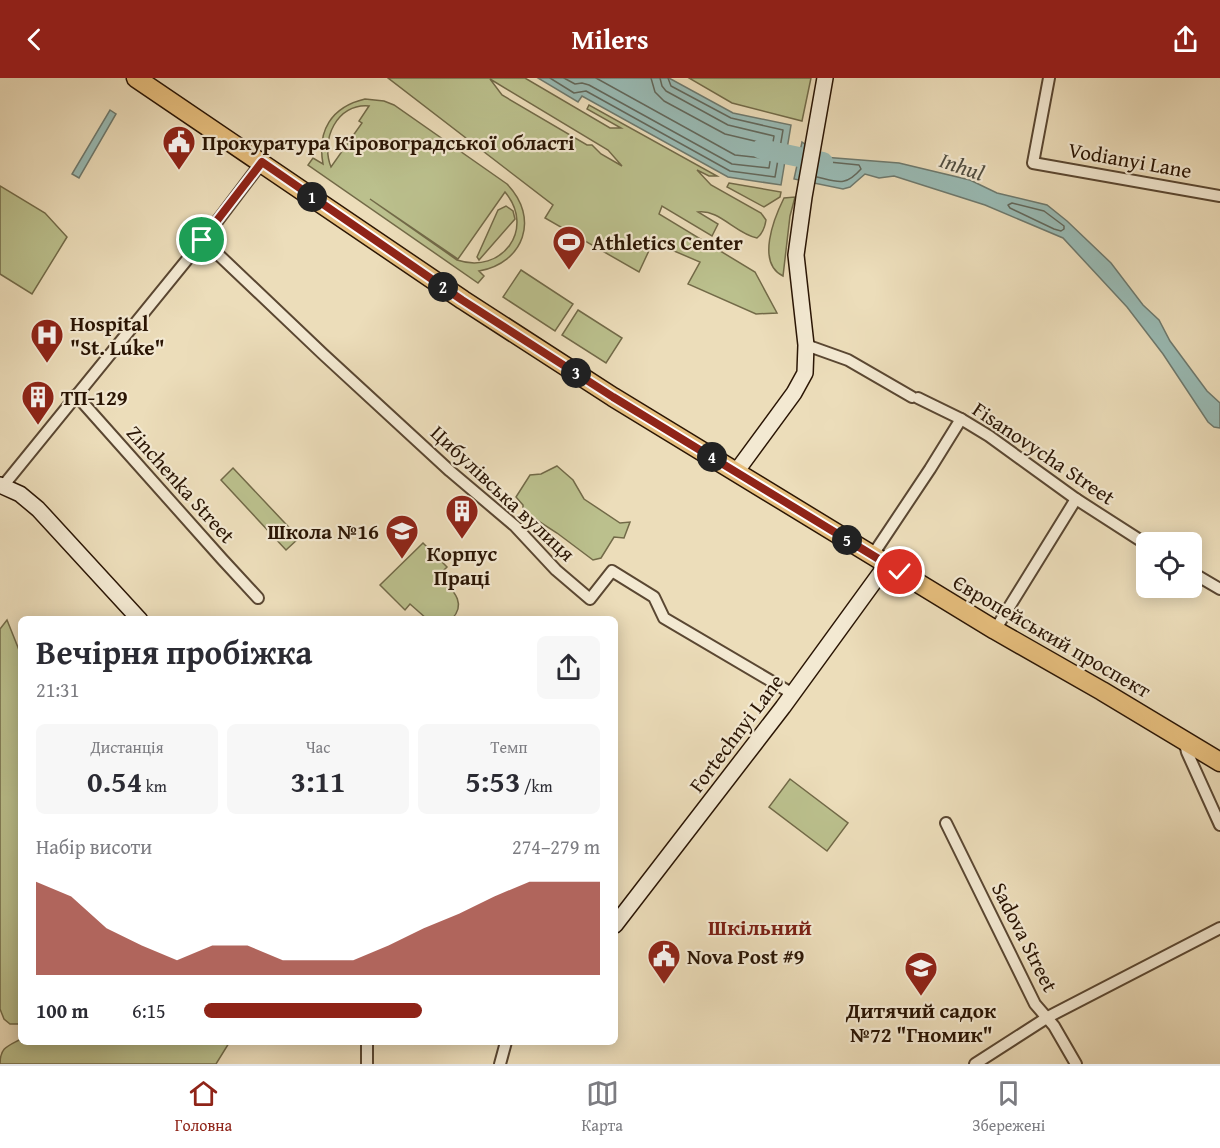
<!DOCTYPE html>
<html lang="uk">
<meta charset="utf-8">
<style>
body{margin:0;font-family:"Gentium Book Plus",serif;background:#f7f7f7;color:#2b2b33;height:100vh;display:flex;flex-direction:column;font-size:22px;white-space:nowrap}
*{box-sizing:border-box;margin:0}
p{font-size:20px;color:#7c7c81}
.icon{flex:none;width:33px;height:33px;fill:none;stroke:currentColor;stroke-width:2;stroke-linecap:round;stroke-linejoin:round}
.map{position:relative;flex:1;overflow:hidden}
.drawer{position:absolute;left:18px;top:538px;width:600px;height:429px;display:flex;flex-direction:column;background:#fff;border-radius:9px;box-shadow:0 3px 15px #0003}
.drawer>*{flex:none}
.fabs{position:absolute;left:1136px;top:454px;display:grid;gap:12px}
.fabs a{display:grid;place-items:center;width:66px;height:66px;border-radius:9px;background:#fff;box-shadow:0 3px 15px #0003;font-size:30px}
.pin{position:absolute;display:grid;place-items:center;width:51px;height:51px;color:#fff;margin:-26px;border:3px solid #fff;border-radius:50%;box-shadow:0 2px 6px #0007}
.km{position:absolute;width:30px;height:30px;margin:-15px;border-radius:50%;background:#222;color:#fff;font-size:16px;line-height:30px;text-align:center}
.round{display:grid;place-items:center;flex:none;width:63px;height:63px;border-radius:9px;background:#f7f7f7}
.overview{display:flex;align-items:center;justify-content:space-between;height:102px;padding:0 18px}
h1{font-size:33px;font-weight:700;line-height:45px}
.stats{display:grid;grid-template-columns:repeat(3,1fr);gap:9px;height:102px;padding:6px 18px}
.stats div{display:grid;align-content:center;border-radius:9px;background:#f7f7f7;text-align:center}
.stats b{font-size:30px;font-weight:700}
.stats small{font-size:16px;font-weight:400}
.stats p{font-size:16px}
.chart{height:168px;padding:12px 18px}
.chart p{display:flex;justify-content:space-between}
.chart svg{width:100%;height:108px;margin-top:6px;fill:#8f2418;opacity:.7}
ul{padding:0 18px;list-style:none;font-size:20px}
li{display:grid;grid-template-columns:96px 72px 1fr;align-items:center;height:45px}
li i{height:15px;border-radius:8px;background:#8f2418}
header{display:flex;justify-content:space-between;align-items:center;height:78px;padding:0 18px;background:#8f2418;color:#fff;font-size:27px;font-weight:700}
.dock{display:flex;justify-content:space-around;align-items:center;height:84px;border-top:2px solid #e1e1e2;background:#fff;font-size:16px;color:#7c7c81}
.dock a{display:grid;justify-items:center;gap:3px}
.dock .current{color:#8f2418}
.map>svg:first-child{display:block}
</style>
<header><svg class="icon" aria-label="back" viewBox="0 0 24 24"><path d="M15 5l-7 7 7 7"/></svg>Milers<svg class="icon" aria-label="share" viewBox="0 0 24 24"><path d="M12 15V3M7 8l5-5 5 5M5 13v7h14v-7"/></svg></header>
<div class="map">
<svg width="1220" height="986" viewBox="0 0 1220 986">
<rect width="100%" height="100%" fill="#ecddba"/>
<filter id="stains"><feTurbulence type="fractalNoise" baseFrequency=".00333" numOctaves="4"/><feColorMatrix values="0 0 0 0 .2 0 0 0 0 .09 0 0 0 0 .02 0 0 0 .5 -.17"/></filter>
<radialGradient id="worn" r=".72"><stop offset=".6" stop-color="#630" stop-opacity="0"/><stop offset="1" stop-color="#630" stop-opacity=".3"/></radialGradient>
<g fill="#bbc08d" stroke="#726a48" stroke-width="1.5" fill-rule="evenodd">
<path d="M388,0h137l85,50h11l-34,-19 2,-4 128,71h-8l-12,-6 14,15 50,28 5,7c-1,7 -3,13 -9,18 -21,-4 -38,-29 -59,-26l20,12 -6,12 -50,-30 -3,8 96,58 22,41 -21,1 -68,-30 12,-22 -47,-20 -14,30 -94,-54 8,-13zM490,1l118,71 14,16 -21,-12 -9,-9h-5l-85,-50z"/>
<polygon points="689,0 811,0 802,43 732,25"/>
<path d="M365,21l19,2 10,4 113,79c33,34 17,79 -28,87l5,5 -6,7 -170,-118 5,-7 10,6c-6,-33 8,-57 42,-65zM369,28l-10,15 3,2 -31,44c-11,-27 6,-64 38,-61zM505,114c31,37 -3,83 -48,68l-87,-61 88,60z"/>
<polygon points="729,105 781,114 780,119 764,129 727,109"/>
<polygon points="0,108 45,135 67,159 32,216 0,196"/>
<path d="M795,119l-5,19 -7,60c-27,-13 -9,-58 1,-78z"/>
<polygon points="506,128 513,133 515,141 479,182 477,179 498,132"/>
<polygon points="521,192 573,226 555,253 503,219"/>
<polygon points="578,232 622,260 606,285 562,257"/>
<polygon points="557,388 573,402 584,421 620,445 630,444 624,460 614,459 601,480 593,482 557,455 523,433 523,427 516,419 530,397 541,396"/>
<polygon points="233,390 299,460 286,472 221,402"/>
<path d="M423,465l24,24 -8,8c12,14 29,27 13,44h-25l-17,-15 -5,6 -25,-25z"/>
<polygon points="7,542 21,577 21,946 10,946 4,941 0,931 0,551"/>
<polygon points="790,701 848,745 827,773 769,729"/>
<path d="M21,961v3l208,1 -13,21h-216c0,-17 8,-18 21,-25z"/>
</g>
<g fill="#99bbb5" stroke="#6d796e" stroke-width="1.5">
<polygon points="538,0 669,0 733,35 791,47 781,107 728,99 582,18 578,24"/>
<polygon points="110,32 116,36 79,100 72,96"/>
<polygon points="802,64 823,79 899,85 970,102 997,115 1047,127 1067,143 1111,185 1143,227 1159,242 1170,263 1207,313 1220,325 1220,350 1214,349 1208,344 1163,276 1127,229 1063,160 985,127 894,98 879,100 865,96 850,109 843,111 794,101"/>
</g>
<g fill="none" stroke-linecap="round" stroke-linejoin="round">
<g stroke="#62685c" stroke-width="1.5">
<polyline points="550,0 574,15 586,13 730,93 775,99 783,52 731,40 671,8 668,0"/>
<polyline points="564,0 575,6 582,5 589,7 732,86 769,90 774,58 728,47 666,13 662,8 660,0"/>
<polyline points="596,0 735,77 762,80 765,67 763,65 725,56 664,23 655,14 651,0"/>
<path d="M817,99c21,5 28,10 44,-8l-2,-4 -40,-4"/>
<polygon points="1012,125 1044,133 1064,148 1064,151 1061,153 1054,151 1010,130 1008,127"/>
</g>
<polyline stroke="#99bbb5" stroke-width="20" points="761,71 823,84"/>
<g stroke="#5a4732" stroke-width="14">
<g id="street">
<polyline points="1049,0 1033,85 1220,118"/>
<polyline points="203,162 323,276 450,393 515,448 556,492 590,521 612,493 654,519 664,540 793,616"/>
<polyline points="806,267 848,282 912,319"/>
<polyline points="76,317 222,481 258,520"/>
<polyline points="918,320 961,341 989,358 1076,421 1146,466"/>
<polyline points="3,408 203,162 262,84"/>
<polyline points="872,478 930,391 961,341"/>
<polyline points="1191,494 1220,511"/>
<polyline points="995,552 1076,421"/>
<polyline points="1184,662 1187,674 1220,747"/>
<polyline points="946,745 1035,926 1054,948 1076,986"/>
<polyline points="367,964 367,986"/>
<polyline points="500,986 506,964"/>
<polyline points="975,986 1048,939 1220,850"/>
</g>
</g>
<g stroke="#2a1504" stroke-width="18">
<g id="secondary">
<polyline points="736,394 794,315 805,295 806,267 796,177 804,119 825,0"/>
<polyline points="0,407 20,416 38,431 140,542"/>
<polyline points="615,847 783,629 887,486"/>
</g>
</g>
<g stroke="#2a1504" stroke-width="21">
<polyline id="primary" points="136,0 463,222 613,319 995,552 1102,613 1220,684"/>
</g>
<use href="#street" stroke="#f3e9d2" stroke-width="10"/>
<use href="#secondary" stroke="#f3e9d2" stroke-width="15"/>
<use href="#primary" stroke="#e6be7d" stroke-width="18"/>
</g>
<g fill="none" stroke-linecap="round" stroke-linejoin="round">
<g stroke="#fff" stroke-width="12">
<polyline id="route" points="202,162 262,84 462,222 613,319 900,494"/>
</g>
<use href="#route" stroke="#8f2418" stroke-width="8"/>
</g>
<defs>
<g id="civic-pin" transform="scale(1.725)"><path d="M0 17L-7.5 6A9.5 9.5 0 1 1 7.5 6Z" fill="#8f2418" stroke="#f3e9d2"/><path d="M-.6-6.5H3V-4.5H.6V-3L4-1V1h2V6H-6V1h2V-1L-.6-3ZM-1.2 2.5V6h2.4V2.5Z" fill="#fff"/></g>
<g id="stadium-pin" transform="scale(1.725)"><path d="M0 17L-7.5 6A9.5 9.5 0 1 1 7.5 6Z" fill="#8f2418" stroke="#f3e9d2"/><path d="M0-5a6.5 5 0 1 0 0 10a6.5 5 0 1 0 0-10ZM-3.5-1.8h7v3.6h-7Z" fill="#fff"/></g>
<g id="hospital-pin" transform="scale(1.725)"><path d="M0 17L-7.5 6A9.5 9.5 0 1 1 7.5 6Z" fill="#8f2418" stroke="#f3e9d2"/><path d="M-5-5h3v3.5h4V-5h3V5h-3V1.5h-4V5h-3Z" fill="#fff"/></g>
<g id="building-pin" transform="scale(1.725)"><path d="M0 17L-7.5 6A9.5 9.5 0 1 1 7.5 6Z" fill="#8f2418" stroke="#f3e9d2"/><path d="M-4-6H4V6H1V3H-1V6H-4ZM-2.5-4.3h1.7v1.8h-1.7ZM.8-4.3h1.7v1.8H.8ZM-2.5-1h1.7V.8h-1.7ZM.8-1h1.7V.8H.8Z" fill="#fff"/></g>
<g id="school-pin" transform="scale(1.725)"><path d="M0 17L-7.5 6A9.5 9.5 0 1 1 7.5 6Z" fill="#8f2418" stroke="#f3e9d2"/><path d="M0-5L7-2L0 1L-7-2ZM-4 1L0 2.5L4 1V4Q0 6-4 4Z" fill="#fff"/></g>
</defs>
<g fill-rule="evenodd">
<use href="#civic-pin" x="179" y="64"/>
<use href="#stadium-pin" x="569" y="164"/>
<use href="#hospital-pin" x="47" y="257"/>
<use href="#building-pin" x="38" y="319"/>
<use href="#building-pin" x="462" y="433"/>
<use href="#school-pin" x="402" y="453"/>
<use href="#civic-pin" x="664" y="878"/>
<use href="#school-pin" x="921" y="890"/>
</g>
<g text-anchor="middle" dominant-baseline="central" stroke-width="4.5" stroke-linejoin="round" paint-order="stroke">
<g font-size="21" font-weight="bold" fill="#2a1504" stroke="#f3e9d2" text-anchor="start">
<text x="202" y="64">Прокуратура Кіровоградської області</text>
<text x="592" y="164">Athletics Center</text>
<text x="70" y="245">Hospital<tspan x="70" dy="24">"St. Luke"</tspan></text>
<text x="61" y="319">ТП-129</text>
<text x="379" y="453" text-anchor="end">Школа №16</text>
<text x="462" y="475" text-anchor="middle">Корпус<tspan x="462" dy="24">Праці</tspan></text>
<text x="687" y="878">Nova Post #9</text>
<text x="921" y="932" text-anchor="middle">Дитячий садок<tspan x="921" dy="24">№72 "Гномик"</tspan></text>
</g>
<g font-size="21" fill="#2a1504" stroke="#f3e9d2">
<text transform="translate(1130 82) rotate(10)">Vodianyi Lane</text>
<text transform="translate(1044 375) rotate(34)">Fisanovycha Street</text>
<text transform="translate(181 406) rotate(48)">Zinchenka Street</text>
<text transform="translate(503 415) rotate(43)">Цибулівська вулиця</text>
<text transform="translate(1052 558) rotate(30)">Європейський проспект</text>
<text transform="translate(736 655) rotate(-53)">Fortechnyi Lane</text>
<text transform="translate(1025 859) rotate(63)">Sadova Street</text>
</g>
<g font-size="22" font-style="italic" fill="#514f42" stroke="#f3e9d2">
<text transform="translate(962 88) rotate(19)">Inhul</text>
</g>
<g font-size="22" font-weight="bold" fill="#7a1f14" stroke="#f3e9d2">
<text x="760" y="849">Шкільний</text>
</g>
</g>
<rect width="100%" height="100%" filter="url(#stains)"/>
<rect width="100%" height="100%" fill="url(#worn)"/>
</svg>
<div class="fabs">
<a><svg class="icon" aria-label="locate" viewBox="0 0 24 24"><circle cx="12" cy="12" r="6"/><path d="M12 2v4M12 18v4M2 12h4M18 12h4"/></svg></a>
</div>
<div class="pin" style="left:202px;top:162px;background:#1e9e55"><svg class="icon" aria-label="arrive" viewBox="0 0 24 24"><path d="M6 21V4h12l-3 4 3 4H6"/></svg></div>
<div class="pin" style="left:900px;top:494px;background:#d93025"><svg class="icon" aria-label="check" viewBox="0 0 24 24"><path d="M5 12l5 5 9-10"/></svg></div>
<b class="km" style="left:312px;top:119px">1</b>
<b class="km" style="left:443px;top:209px">2</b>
<b class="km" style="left:576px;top:295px">3</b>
<b class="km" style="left:712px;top:379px">4</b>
<b class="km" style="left:847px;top:462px">5</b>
<section class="drawer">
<div class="overview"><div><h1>Вечірня пробіжка</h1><p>21:31</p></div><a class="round"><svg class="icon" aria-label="share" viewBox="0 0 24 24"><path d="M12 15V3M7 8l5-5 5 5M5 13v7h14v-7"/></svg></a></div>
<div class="stats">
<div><p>Дистанція</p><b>0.54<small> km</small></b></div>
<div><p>Час</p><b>3:11</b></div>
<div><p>Темп</p><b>5:53<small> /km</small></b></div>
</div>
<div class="chart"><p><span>Набір висоти</span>274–279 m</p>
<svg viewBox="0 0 160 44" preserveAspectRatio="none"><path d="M0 44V6L10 12L20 25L30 32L40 38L50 32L60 32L70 38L80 38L90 38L100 32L110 25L120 19L130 12L140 6L150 6L160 6V44z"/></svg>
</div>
<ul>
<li><b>100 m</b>6:15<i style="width:55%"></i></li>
</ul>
</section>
</div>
<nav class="dock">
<a class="current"><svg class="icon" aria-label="home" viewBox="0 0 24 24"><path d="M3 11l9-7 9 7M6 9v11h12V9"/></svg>Головна</a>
<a><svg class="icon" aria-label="map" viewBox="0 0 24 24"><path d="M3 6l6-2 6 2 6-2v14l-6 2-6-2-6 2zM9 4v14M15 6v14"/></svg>Карта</a>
<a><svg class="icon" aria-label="saved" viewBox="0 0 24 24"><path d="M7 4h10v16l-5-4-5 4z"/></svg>Збережені</a>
</nav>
